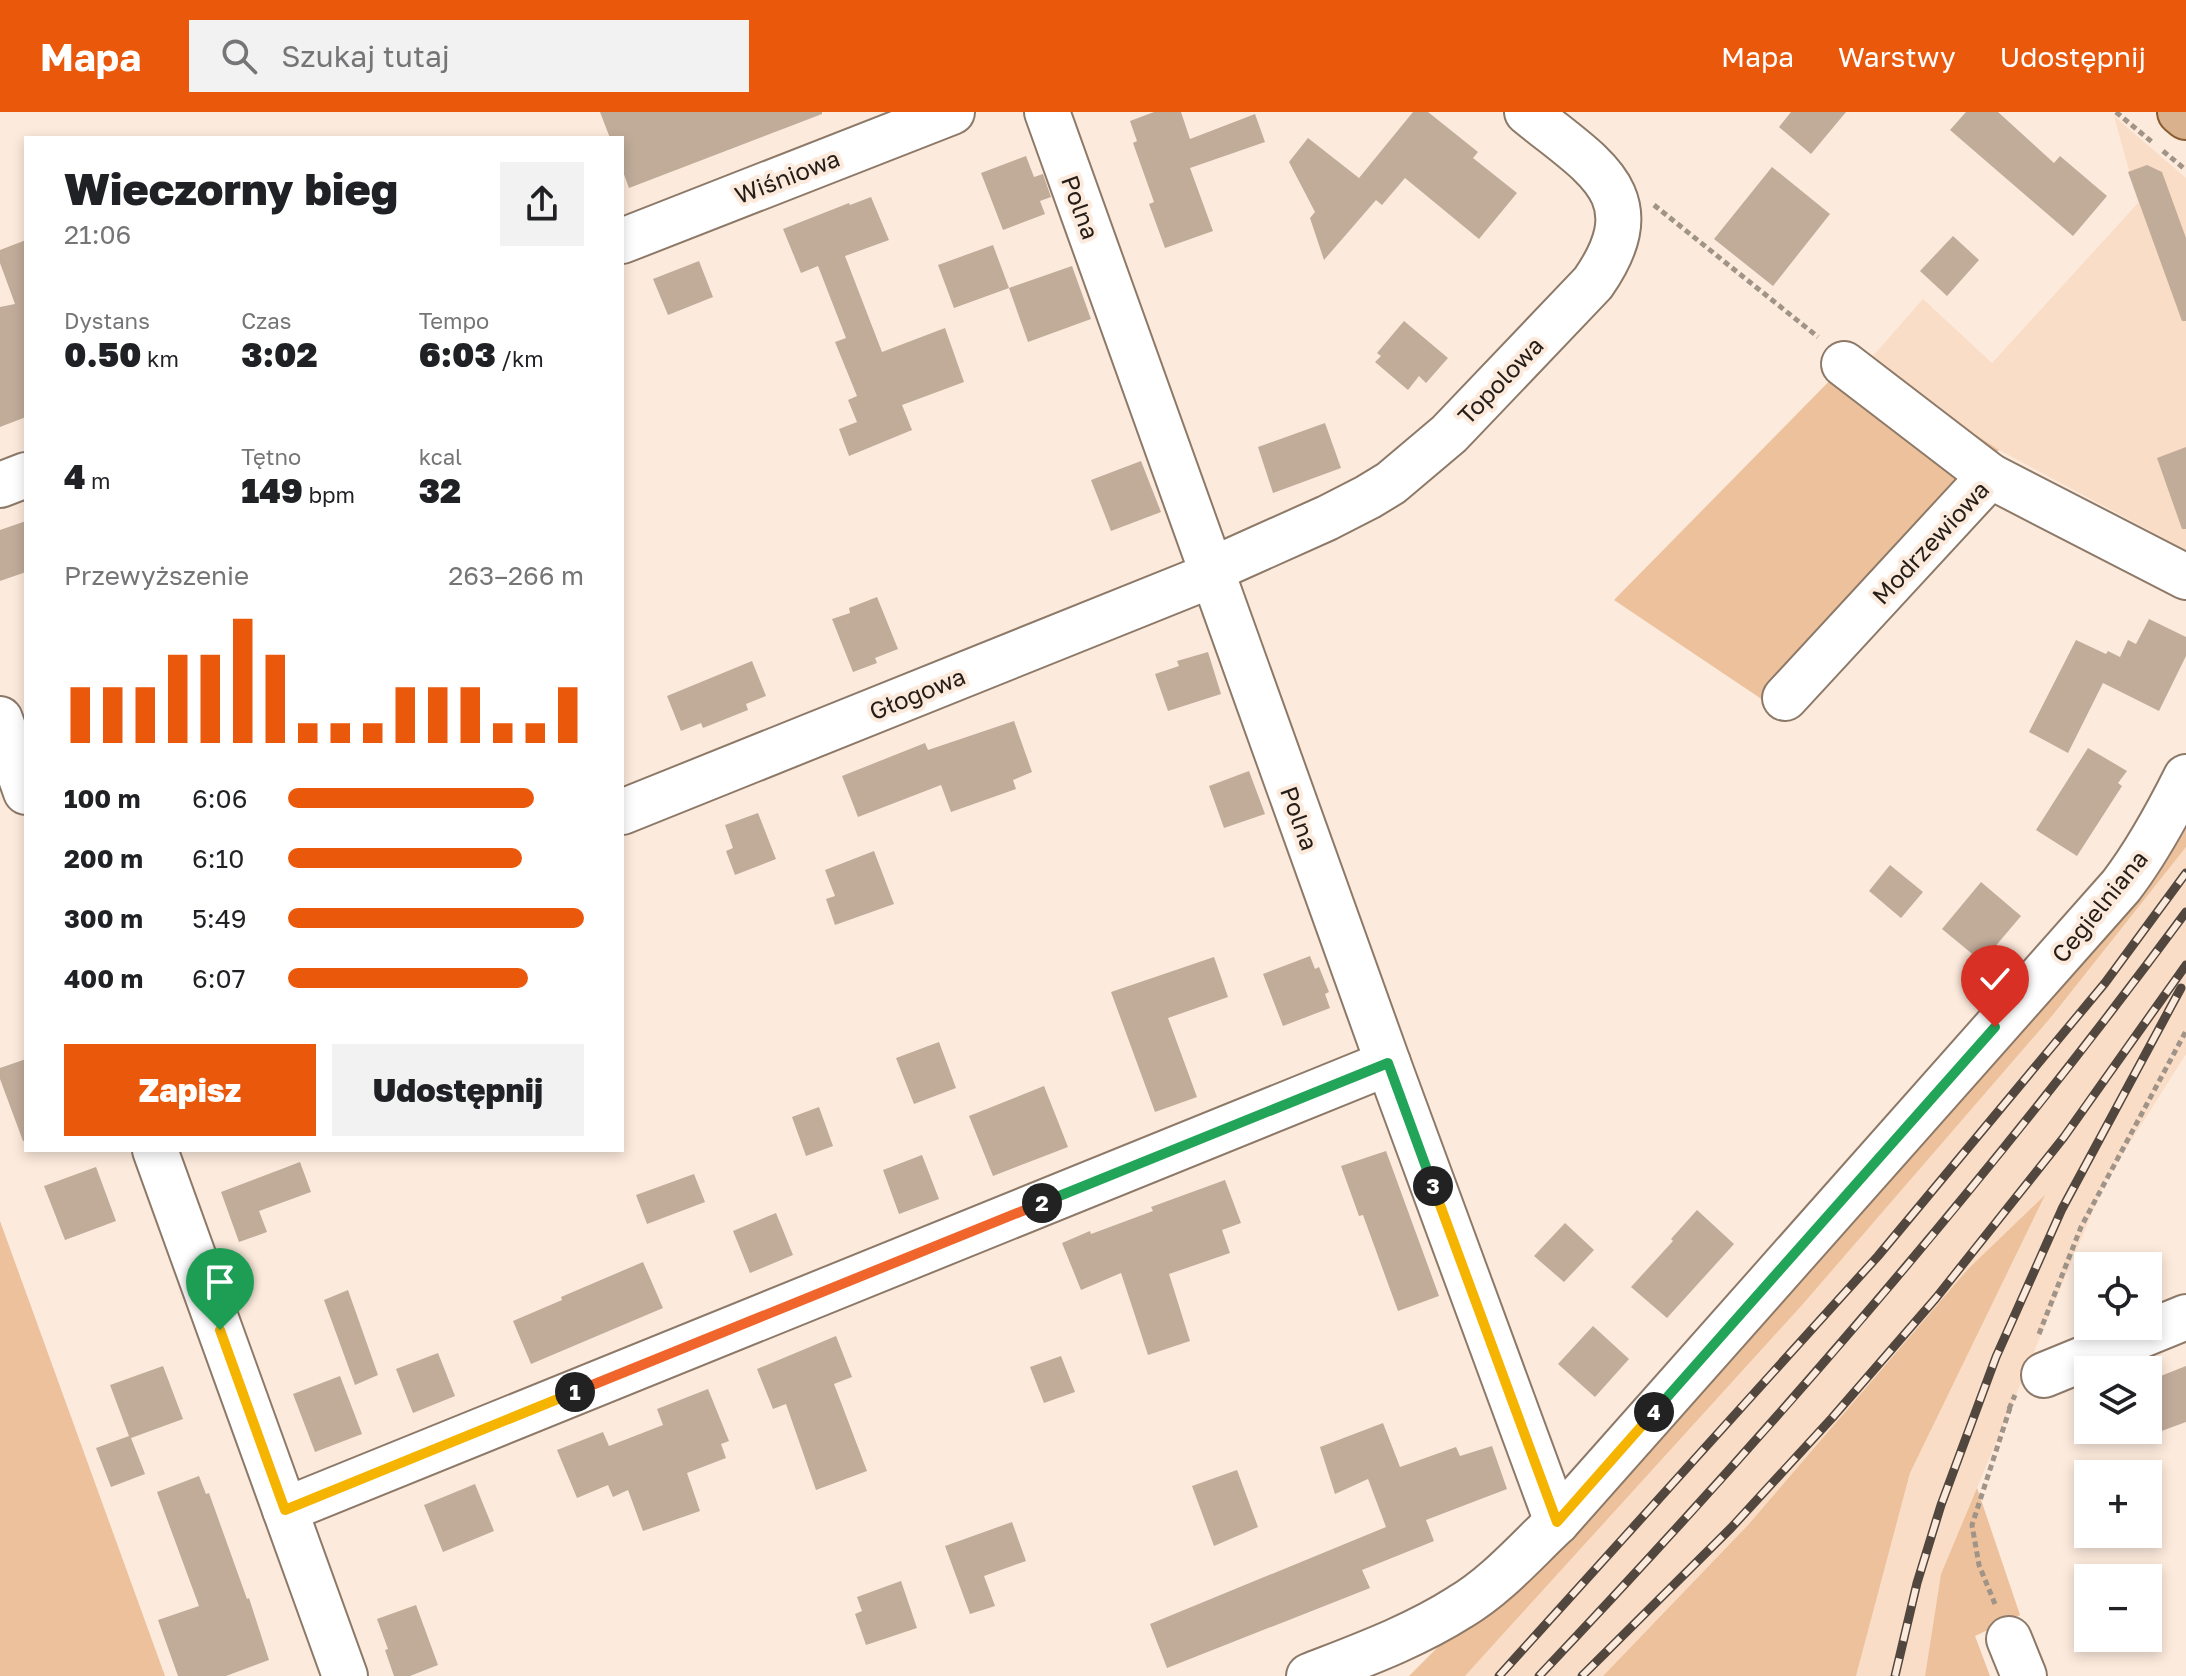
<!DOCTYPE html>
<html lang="pl">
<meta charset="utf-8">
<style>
body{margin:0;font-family:"Golos Text",sans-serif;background:#f2f2f2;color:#202124;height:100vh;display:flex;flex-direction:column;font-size:30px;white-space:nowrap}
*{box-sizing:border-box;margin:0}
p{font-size:26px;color:#757577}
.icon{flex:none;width:44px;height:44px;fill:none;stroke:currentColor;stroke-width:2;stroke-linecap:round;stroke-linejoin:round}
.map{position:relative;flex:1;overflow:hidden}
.sheet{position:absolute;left:24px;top:24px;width:600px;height:1016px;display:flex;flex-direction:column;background:#fff;border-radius:0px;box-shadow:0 4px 12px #0003}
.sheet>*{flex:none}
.fabs{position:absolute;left:2074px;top:1140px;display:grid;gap:16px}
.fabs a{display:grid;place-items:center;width:88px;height:88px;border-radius:0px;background:#fff;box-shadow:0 4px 12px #0003;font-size:40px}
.pin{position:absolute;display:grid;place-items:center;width:68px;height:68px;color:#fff;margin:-82px -34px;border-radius:50% 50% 50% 0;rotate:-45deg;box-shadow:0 0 8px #0007}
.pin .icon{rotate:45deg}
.km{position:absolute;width:40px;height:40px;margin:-20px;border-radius:50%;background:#222;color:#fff;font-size:22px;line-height:40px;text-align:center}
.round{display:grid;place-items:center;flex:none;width:84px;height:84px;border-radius:0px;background:#f2f2f2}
.head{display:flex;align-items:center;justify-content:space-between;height:136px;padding:0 40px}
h1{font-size:44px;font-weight:800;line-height:60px}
.metrics{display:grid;grid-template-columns:repeat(3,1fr);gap:12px;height:136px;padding:8px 40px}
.metrics div{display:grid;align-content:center}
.metrics b{font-size:34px;font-weight:800}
.metrics small{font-size:22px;font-weight:400}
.metrics p{font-size:22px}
.chart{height:224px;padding:16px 40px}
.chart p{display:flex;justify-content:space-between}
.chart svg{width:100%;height:144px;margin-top:8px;stroke:#ea580c;stroke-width:6}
.primary-button{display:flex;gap:16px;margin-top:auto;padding:16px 40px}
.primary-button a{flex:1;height:92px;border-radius:0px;background:#ea580c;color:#fff;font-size:32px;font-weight:800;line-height:92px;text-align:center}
.primary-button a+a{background:#f2f2f2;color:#202124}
ul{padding:0 40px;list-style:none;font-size:26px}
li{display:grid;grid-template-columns:128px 96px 1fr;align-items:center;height:60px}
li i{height:20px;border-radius:10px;background:#ea580c}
header{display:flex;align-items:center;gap:48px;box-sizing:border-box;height:112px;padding:0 40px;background:#ea580c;color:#fff}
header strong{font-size:38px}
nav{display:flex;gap:44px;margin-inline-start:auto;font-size:28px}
.search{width:560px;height:72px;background:#f2f2f2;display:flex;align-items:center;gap:20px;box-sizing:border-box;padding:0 28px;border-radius:0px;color:#757577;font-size:30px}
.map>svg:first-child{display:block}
</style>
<header>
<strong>Mapa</strong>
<div class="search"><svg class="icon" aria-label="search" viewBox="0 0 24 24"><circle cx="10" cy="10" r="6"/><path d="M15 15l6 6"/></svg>Szukaj tutaj</div>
<nav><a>Mapa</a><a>Warstwy</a><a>Udostępnij</a></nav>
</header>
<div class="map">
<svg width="2186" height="1564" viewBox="0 0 2186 1564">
<rect width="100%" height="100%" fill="#fceadc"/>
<g fill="#faddc6">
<polygon points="2114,4 2186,66 2186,438 1999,338 1865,253 1923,187 1992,251 2138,91"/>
<polygon points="2186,735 2186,942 2105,1070 1941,1462 1925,1564 1856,1564 1910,1361 2043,1085 1968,1157 1748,1413 1603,1564 1465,1564 1803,1192 2052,904"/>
</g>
<g fill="#ecc19c">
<polygon points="1854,244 1999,338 1763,588 1614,488"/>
<polygon points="2186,696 2186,735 2052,904 1803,1192 1465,1564 1409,1564 1451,1522"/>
<polygon points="2045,1083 1910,1361 1856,1564 1603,1564 1748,1413 1968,1157"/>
<polygon points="0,1109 165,1564 0,1564"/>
<polygon points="1977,1376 2020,1503 1975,1524 1990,1564 1925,1564 1941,1462"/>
</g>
<g fill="#c1ac9a">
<polygon points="600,0 822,0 822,2 629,76 622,57 622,26 610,26"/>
<polygon points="1154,0 1181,0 1190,27 1255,2 1265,30 1190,56 1213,119 1165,136 1149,92 1154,90 1133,31 1137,29 1130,9"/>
<polygon points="1413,0 1428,0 1478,40 1473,46 1517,81 1479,127 1405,66 1382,93 1376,88 1324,148 1310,106 1315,100 1289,50 1308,26 1359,66"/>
<polygon points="1791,0 1846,0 1811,42 1779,15"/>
<polygon points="1966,0 1998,0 2054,51 2060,44 2107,84 2073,124 1950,18"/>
<polygon points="1026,44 1034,65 1043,62 1051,85 1040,89 1045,102 1003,118 981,61"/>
<polygon points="2147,53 2162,60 2186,126 2186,209 2182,209 2128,60"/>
<polygon points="1772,55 1830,102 1773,174 1714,127"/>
<polygon points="871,85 889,128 845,144 882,240 945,216 964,270 902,293 912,318 849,344 839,317 857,310 848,288 857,284 835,230 846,226 818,154 801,161 783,117 849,91 850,93"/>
<polygon points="1953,124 1979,148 1947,184 1920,159"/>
<polygon points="26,128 26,305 0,315 0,195 15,192 0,151 0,138"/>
<polygon points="993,133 1009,176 954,196 938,153"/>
<polygon points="699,149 713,185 668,203 653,167"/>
<polygon points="1072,154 1091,207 1028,230 1009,176"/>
<polygon points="1404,209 1448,246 1426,271 1419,264 1408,278 1375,250 1381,244 1377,241"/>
<polygon points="1325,311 1341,356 1273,381 1258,335"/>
<polygon points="2186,335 2186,417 2182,417 2157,346"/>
<polygon points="1141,349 1161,400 1111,419 1091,368"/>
<polygon points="26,409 26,460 0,469 0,418"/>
<polygon points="877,485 898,537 875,546 877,551 853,560 832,507 850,501 849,496"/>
<polygon points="2149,507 2186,525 2186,544 2159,599 2103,571 2068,641 2029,620 2076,528 2106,542 2108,539 2120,545 2128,528 2136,532"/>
<polygon points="1208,540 1221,582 1168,599 1155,562 1179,554 1177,549"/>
<polygon points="752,549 766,584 746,592 748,598 703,616 701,611 681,619 667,584"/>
<polygon points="1014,609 1032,660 1013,668 1016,677 951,700 941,673 858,705 842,664 925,631 928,638"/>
<polygon points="2088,636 2127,659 2118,671 2122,674 2077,744 2036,718"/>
<polygon points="1249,659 1265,702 1224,716 1209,674"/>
<polygon points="758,701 776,747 735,763 726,739 733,736 725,713"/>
<polygon points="874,739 894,792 835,813 826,787 835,784 825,758"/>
<polygon points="1890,753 1923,780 1901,806 1869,779"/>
<polygon points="1981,770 2021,804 1982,850 1942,817"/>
<polygon points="1310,844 1315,857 1319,855 1329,880 1325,882 1330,896 1283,914 1263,862"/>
<polygon points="1214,845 1228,885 1168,906 1197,985 1155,1000 1111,880"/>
<polygon points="939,930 956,976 914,992 896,946"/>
<polygon points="26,947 26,1029 23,1029 0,967 0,956"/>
<polygon points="1044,974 1068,1035 993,1064 969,1004"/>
<polygon points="819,995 833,1034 806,1044 792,1005"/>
<polygon points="1386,1039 1439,1184 1398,1199 1363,1103 1359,1104 1341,1054"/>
<polygon points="922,1043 939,1087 899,1102 883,1058"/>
<polygon points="300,1050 311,1080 259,1099 267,1120 239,1130 221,1080"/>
<polygon points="96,1055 116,1109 65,1128 44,1074"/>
<polygon points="694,1062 705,1090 647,1112 636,1083"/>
<polygon points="1225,1068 1241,1111 1222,1118 1230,1141 1169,1162 1190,1229 1148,1243 1121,1161 1081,1178 1062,1131 1090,1119 1091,1122 1153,1099 1151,1095"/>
<polygon points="1697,1098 1734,1132 1667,1206 1631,1175 1673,1129 1671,1127"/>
<polygon points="776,1101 793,1143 750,1161 733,1119"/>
<polygon points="1565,1111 1594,1138 1564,1170 1534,1144"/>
<polygon points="643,1150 663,1196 531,1252 513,1209 562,1188 561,1185"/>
<polygon points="348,1178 378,1263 355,1273 324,1188"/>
<polygon points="1593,1214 1629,1247 1595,1285 1558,1252"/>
<polygon points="836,1224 852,1265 834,1272 867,1359 816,1378 786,1292 773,1297 757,1257"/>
<polygon points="438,1241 455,1284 413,1301 396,1257"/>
<polygon points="1061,1244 1075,1280 1044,1291 1030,1255"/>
<polygon points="163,1254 183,1307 131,1326 145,1362 111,1375 96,1336 129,1324 110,1273"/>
<polygon points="2186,1254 2186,1310 2148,1324 2148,1269"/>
<polygon points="340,1264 362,1322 315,1340 293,1282"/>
<polygon points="708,1277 729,1329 721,1332 726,1346 687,1361 700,1399 643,1419 628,1378 613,1385 608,1373 577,1386 557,1338 603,1320 609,1334 663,1313 657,1297"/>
<polygon points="1383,1311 1400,1355 1456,1335 1460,1344 1492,1334 1507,1377 1426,1408 1434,1429 1362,1458 1370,1476 1167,1556 1150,1512 1386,1415 1368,1367 1335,1382 1320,1335"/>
<polygon points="1237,1358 1258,1415 1214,1434 1192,1374"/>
<polygon points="199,1364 206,1382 209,1381 247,1487 249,1486 269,1548 226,1564 178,1564 158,1508 199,1494 157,1380"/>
<polygon points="475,1372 494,1419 443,1440 424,1393"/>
<polygon points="1012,1410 1026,1449 984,1464 995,1494 970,1502 945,1434"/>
<polygon points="901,1469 917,1516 866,1533 855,1502 862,1499 857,1485"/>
<polygon points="416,1493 438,1553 410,1564 394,1564 385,1538 388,1537 377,1507"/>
</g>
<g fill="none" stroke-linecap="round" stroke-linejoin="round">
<g stroke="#8d7968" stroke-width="48">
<g id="minor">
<polyline points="1047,0 1388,951 1557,1410"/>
<polyline points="622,129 952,0"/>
<polyline points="1844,252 1990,364"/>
<polyline points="0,373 26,363"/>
<path d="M1211,458l116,-52 41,-21 23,-14 58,-49 144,-151c62,-89 -1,-117 -66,-171"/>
<polyline points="1785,586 1990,364 2186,465"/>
<polyline points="0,607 26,680"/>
<polyline points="622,700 1212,463"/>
<polyline points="155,1038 345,1564"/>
<polyline points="2044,1263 2186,1205"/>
<polyline points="285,1398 1388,951"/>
<polyline points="2009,1527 2024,1564"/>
<path d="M1309,1564c51,-20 104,-39 151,-69 37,-22 66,-56 97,-85l564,-636c26,-34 46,-71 65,-109"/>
</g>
</g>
<g stroke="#895c32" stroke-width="48">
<polyline id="major" points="2180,0 2186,5"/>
</g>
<g stroke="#a09388" stroke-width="5" stroke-dasharray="6 4" stroke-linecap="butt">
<polyline points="2116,0 2152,30"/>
<polyline points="2163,39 2186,58"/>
<polyline points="1654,93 1818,225"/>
<polyline points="2039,1222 2081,1115 2186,919"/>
<polyline points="2009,1297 2015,1283"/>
<polyline points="1995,1492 1979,1453 1972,1413 2010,1296"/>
</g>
<use href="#minor" stroke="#fff" stroke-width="44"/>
<use href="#major" stroke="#d9b28d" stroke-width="44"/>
<g stroke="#51473f" stroke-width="9">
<g id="rail">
<polyline points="1499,1564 1878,1144 2105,871 2186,761"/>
<path d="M1539,1564c230,-243 449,-495 647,-764"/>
<polyline points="1582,1564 1731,1416 1832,1306 1936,1186 2064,1025 2186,853"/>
<polyline points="1895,1564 1917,1471 1941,1393 1996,1245 2062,1097 2181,876"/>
</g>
</g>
<use href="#rail" stroke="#fceadc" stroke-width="6" stroke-dasharray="18" stroke-linecap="butt"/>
</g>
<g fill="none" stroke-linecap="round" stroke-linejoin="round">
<g stroke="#fff" stroke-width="16">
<polyline id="split-1" points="220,1218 285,1398 575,1280"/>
</g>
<g stroke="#fff" stroke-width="16">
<polyline id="split-2" points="575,1280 1042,1091"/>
</g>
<g stroke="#fff" stroke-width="16">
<polyline id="split-3" points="1042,1091 1388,951 1433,1074"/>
</g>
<g stroke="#fff" stroke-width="16">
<polyline id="split-4" points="1433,1074 1557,1410 1654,1300"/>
</g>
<g stroke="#fff" stroke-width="16">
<polyline id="split-5" points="1654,1300 1995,915"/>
</g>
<use href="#split-1" stroke="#f5b400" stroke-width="10"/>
<use href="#split-2" stroke="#f0652b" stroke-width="10"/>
<use href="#split-3" stroke="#22a559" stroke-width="10"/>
<use href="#split-4" stroke="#f5b400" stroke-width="10"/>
<use href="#split-5" stroke="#22a559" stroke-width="10"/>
</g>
<g text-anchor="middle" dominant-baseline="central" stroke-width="8" stroke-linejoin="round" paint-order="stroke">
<g font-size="24" fill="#251d17" stroke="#fceadc">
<text transform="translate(787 64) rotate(-21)">Wiśniowa</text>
<text transform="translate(1081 95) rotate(70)">Polna</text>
<text transform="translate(1500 268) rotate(-46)">Topolowa</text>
<text transform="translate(1930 430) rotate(-47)">Modrzewiowa</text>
<text transform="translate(917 581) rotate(-22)">Głogowa</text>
<text transform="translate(1300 706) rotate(70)">Polna</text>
<text transform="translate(2099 794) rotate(-51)">Cegielniana</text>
</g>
</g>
</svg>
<div class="fabs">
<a><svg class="icon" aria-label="locate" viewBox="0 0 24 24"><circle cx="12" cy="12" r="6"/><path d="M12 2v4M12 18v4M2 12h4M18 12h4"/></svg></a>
<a><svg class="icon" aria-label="layers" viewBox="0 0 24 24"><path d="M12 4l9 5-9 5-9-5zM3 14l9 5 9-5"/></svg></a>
<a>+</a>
<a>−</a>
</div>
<div class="pin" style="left:220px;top:1218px;background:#1e9e55"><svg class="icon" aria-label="arrive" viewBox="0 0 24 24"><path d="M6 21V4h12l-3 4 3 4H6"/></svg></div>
<div class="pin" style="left:1995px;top:915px;background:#d93025"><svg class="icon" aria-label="check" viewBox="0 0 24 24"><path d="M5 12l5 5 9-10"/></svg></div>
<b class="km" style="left:575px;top:1280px">1</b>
<b class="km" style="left:1042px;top:1091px">2</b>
<b class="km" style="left:1433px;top:1074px">3</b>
<b class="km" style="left:1654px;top:1300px">4</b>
<section class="sheet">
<div class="head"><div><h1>Wieczorny bieg</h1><p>21:06</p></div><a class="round"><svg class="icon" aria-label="share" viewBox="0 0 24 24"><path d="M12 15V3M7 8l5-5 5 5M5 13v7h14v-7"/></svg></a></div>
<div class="metrics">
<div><p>Dystans</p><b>0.50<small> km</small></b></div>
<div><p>Czas</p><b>3:02</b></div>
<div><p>Tempo</p><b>6:03<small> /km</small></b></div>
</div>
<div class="metrics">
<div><b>4<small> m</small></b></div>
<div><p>Tętno</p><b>149<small> bpm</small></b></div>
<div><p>kcal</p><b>32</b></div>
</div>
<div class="chart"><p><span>Przewyższenie</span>263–266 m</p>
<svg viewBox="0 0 160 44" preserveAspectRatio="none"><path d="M5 44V27M15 44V27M25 44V27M35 44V17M45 44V17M55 44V6M65 44V17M75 44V38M85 44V38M95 44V38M105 44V27M115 44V27M125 44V27M135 44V38M145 44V38M155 44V27"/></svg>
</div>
<ul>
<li><b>100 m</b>6:06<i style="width:83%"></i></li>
<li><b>200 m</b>6:10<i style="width:79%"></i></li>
<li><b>300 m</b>5:49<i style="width:100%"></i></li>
<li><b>400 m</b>6:07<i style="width:81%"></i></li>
</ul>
<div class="primary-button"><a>Zapisz</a><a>Udostępnij</a></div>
</section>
</div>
